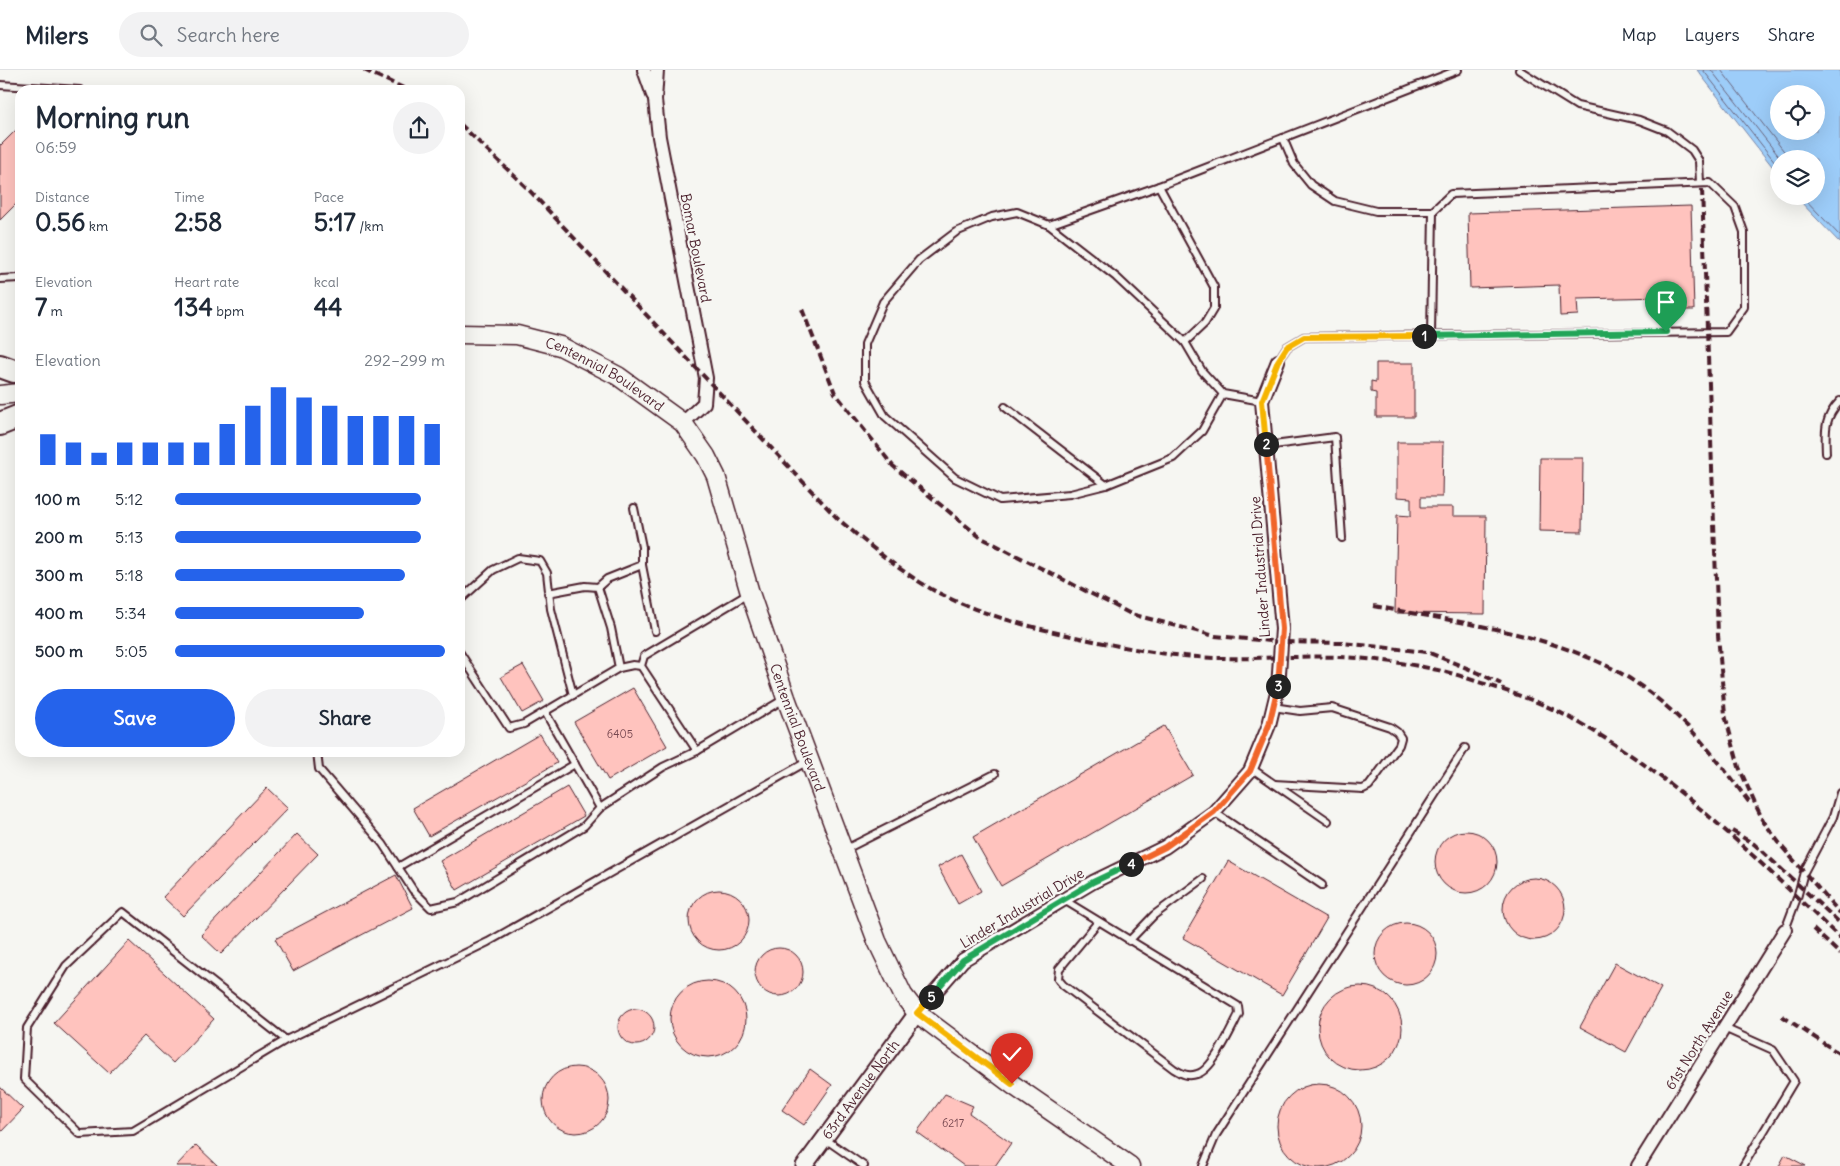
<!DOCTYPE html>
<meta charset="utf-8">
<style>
body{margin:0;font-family:Delius,sans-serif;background:#f2f2f3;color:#1f2937;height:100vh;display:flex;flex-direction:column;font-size:19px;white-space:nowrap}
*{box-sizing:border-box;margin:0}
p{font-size:16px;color:#747a83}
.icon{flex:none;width:28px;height:28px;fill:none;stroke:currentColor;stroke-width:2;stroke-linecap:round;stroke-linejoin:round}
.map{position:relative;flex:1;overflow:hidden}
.details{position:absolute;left:15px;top:15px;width:450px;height:672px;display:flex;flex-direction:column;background:#fff;border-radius:15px;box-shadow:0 5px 20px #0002}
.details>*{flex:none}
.controls{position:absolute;left:1770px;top:15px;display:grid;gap:10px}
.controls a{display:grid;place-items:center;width:55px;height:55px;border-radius:50%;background:#fff;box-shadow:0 5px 20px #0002;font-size:25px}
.pin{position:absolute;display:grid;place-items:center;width:42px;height:42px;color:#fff;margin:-51px -21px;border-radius:50% 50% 50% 0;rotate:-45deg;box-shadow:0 0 5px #0007}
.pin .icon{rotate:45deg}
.km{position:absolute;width:25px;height:25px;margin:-12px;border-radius:50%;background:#222;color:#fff;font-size:14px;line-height:25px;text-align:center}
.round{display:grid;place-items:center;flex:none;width:52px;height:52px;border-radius:26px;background:#f2f2f3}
.head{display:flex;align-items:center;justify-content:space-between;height:85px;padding:0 20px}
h1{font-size:28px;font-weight:700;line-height:38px}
.metrics{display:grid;grid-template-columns:repeat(3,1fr);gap:8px;height:85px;padding:5px 20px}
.metrics div{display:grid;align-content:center}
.metrics b{font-size:25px;font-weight:700}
.metrics small{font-size:14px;font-weight:400}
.metrics p{font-size:14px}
.chart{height:140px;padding:10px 20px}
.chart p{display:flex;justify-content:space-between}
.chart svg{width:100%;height:90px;margin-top:5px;stroke:#2563eb;stroke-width:6}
.primary-button{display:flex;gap:10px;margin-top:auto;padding:10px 20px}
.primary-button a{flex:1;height:58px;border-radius:30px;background:#2563eb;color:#fff;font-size:20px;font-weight:700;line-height:58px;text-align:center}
.primary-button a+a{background:#f2f2f3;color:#1f2937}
ul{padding:0 20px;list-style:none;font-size:16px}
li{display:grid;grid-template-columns:80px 60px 1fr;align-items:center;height:38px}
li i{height:12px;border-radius:6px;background:#2563eb}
header{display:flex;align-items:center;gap:30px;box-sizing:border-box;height:70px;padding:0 25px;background:#fff;border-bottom:1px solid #e0e1e3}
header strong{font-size:24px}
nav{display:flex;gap:28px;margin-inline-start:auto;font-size:18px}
.search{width:350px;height:45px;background:#f2f2f3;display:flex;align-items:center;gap:12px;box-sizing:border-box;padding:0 18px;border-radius:28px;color:#747a83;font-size:19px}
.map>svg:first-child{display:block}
</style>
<header>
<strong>Milers</strong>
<div class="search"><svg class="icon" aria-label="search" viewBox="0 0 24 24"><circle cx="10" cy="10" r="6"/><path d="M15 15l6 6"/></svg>Search here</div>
<nav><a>Map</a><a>Layers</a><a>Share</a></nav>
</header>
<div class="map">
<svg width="1840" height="1096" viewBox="0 0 1840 1096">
<rect width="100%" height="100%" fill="#f6f6f2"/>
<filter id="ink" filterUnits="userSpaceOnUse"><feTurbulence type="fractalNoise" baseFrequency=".02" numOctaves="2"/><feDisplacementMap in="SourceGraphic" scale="10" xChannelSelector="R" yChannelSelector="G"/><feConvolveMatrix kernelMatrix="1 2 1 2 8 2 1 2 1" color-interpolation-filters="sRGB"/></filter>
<g filter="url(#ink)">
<path fill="#9dcdf9" stroke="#7c87a7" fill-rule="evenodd" d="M1697,0h143v173l-45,-47h21v-37h-37v16zM1779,24h37v37h-37z"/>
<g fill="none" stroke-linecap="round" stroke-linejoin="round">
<g stroke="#6b657d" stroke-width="1">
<polyline points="1703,0 1779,97"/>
<polyline points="1711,0 1781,89"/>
<polyline points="1721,0 1790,89"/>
<polyline points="1802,126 1840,166"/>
</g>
</g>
<g fill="#ffc3be" stroke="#4a1f2b">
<polygon points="20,56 20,130 0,150 0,74 1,75"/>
<polygon points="1691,136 1694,240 1671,240 1670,212 1665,212 1665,227 1577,229 1578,245 1560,246 1559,215 1470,218 1468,143"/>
<polygon points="1376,293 1414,293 1414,347 1376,347 1376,323 1371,322 1371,311 1376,312"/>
<polygon points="1397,372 1443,372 1442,427 1421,427 1421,437 1453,437 1453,446 1486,446 1485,544 1395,543 1397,445 1411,446 1411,428 1397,427"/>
<polygon points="1540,388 1583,388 1582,462 1539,461"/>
<polygon points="523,595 544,631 522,643 501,607"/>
<polygon points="633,618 667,676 608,710 574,652"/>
<polygon points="1164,656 1193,705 1001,816 973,767"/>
<polygon points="540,664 557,693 429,766 413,738"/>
<polygon points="567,717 584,746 457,820 440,791"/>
<polygon points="267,718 288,738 183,846 163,827"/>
<circle cx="1466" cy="792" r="31"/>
<polygon points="297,764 318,784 221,884 201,865"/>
<polygon points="961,784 981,821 958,834 938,797"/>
<polygon points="1228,791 1327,848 1282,925 1183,868"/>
<polygon points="396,805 413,838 293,901 275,869"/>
<circle cx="1534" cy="839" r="31"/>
<circle cx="719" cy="850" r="30"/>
<circle cx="1406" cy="884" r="31"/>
<polygon points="129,871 214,949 173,993 144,966 109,1003 54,953"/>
<circle cx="779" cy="902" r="24"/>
<polygon points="1615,893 1661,918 1626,982 1580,957"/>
<circle cx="708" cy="949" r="38"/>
<circle cx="1360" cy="958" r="42"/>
<circle cx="636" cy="957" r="18"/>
<circle cx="576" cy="1030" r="33"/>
<polygon points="810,999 832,1015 804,1055 782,1040"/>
<circle cx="1319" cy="1056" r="42"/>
<polygon points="0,1017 23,1039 0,1063"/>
<polygon points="945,1024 973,1036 969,1043 1011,1073 995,1096 964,1096 917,1062"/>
<polygon points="196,1075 218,1096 176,1096"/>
<polygon points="1785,1085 1806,1096 1779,1096"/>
</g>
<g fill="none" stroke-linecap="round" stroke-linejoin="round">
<g stroke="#4a1f2b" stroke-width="10">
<g id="service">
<polyline points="1519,0 1577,36 1639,50 1667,61 1692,80 1699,91 1700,113"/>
<polyline points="0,15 80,20"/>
<polyline points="1283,68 1294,94 1311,115 1335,131 1376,141 1433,141"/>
<polyline points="1159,116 1214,217 1214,238 1205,253 1185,272"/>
<polyline points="1049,155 1159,116 1458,0"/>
<polyline points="0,209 20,208"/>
<polyline points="1278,291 1287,277 1304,267 1726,262 1744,237 1744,162 1735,137 1710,113 1451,124 1433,141 1431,266"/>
<polyline points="1223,324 1202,361 1173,388 1106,415 1070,424 1000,430 955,408 885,346 865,311 865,274 883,232 919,190 956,162 992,147 1017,142 1049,155 1116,207 1185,272 1202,301 1223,324 1262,331"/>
<polyline points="1005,337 1106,415"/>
<polyline points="1266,376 1335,367 1342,468"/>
<path d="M1826,383c-1,-23 -2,-35 14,-52"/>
<polyline points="642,495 655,561"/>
<polyline points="598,517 607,509 642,495 642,477 634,438"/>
<polyline points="548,523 585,516 598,517 611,558 619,598"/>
<polyline points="748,524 644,586 641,596 697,681 786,628"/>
<polyline points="460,530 493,500 518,488 540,491 547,503 551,539 573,625"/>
<polyline points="460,583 509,658 524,654 619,598 633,595 641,596"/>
<polyline points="1273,637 1300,641 1332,638 1390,657 1397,662 1401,668 1399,675 1369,716 1363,719 1274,714"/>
<polyline points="545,642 600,738"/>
<polyline points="317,682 319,699 383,774 413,820 431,838 458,832 584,756 600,738 663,697 697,681"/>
<polyline points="1251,698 1328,751"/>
<polyline points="1214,742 1322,815"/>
<polyline points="844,780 995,704"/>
<polyline points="398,797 575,694"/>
<path d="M1064,830l174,106 1,8c-8,15 -26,56 -42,60 -9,3 -15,0 -23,-5l-111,-84 -5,-6 1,-10 39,-47"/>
<polyline points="1785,860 1797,828 1804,802 1833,747 1840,723"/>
<polyline points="1129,871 1154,845 1203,809"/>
<polyline points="1724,958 1773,980 1794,1011 1743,1096"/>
<polyline points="286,970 123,842 66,896 27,958 24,1009 80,1064 133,1061 286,970 488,872 808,691"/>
<polyline points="825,1069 864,1096"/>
<polyline points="1203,1096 1216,1065 1465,678"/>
</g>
</g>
<g stroke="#4a1f2b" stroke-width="16">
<g id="minor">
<polyline points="644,0 653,25"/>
<polyline points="657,0 655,30 659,67 706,308 704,333 683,353"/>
<polyline points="917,943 963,890 1093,812 1165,777 1214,742 1250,701 1269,655 1278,618 1282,559 1262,331 1278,291"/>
<polyline points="1638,1096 1785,860"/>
</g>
</g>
<g stroke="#4a1f2b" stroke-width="19">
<g id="tertiary">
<path id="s1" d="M804,1096l113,-153"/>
</g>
</g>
<g stroke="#4a1f2b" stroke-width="21">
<g id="secondary">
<path id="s2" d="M460,264l57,1 43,11 58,30 65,47 23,33 10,20 34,117 36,105 91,243 26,54 14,18 96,72 117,81"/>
<polyline points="0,325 20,323"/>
</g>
</g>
<g stroke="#4a1f2b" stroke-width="26">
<g id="motorway">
<polyline points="0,296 14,301"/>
<polyline points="0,354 20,346"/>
</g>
</g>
<use href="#service" stroke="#f6f6f2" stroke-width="6"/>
<use href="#minor" stroke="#f6f6f2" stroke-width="12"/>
<use href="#tertiary" stroke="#f6f6f2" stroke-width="15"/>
<use href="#secondary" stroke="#f6f6f2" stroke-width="18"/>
<use href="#motorway" stroke="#f6f6f2" stroke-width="22"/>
<g stroke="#4a1f2b" stroke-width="4" stroke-dasharray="8 4" stroke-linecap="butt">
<polyline points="364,0 408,20"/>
<path d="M460,54l69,66 309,329c31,26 60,51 95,71 48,26 102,38 156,50 44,9 88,18 134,18 24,1 49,-1 73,-1 48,-2 99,3 146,14 15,3 29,9 43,13 31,10 61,20 89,36 101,55 183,140 266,218"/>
<polyline points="1702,119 1718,565 1725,645 1739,697 1756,736 1765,754"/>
<polyline points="802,239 835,323 893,396 980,467 1131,544 1215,566 1281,572 1342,573 1427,582 1479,603 1501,614"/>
<path d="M1374,536c76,15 156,24 227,57 29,13 58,35 80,57 26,25 46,53 68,82"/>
<polyline points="1761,748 1783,778 1840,843"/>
<polyline points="1732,761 1754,774 1840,853"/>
<polyline points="1813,859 1840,884"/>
<polyline points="1782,946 1840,984"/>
</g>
</g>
</g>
<g fill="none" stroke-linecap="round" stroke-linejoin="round" filter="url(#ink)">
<g stroke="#fff" stroke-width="10">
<polyline id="split-1" points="1424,266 1666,262"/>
</g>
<g stroke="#fff" stroke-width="10">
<polyline id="split-2" points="1266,374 1262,331 1278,291 1287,277 1304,267 1424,266"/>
</g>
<g stroke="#fff" stroke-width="10">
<polyline id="split-3" points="1266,374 1282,559 1278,616"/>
</g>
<g stroke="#fff" stroke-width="10">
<polyline id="split-4" points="1131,794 1165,777 1214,742 1250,701 1269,655 1278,616"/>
</g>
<g stroke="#fff" stroke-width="10">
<polyline id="split-5" points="931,927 963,890 1093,812 1131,794"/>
</g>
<g stroke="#fff" stroke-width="10">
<polyline id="split-6" points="931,927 917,943 1012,1014"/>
</g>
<use href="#split-1" stroke="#22a559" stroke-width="6"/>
<use href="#split-2" stroke="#f5b400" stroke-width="6"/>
<use href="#split-3" stroke="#f0652b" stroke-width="6"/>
<use href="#split-4" stroke="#f0652b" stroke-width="6"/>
<use href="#split-5" stroke="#22a559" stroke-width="6"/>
<use href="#split-6" stroke="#f5b400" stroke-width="6"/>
</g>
<g text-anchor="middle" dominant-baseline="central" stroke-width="4.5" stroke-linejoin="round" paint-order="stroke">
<g font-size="11" fill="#774850">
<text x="620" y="664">6405</text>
<text x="953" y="1053">6217</text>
</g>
<g font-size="14" fill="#4a1f2b" stroke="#f6f6f2">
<text transform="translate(696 178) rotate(79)">Bomar Boulevard</text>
<text stroke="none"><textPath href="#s2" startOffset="154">Centennial Boulevard</textPath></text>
<text transform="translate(1260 497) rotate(-94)">Linder Industrial Drive</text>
<text stroke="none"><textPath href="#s2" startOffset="574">Centennial Boulevard</textPath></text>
<text transform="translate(1022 838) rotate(-31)">Linder Industrial Drive</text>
<text transform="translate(1699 970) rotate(-58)">61st North Avenue</text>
<text stroke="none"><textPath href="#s1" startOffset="95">63rd Avenue North</textPath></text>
</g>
</g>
</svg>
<div class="controls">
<a><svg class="icon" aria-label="locate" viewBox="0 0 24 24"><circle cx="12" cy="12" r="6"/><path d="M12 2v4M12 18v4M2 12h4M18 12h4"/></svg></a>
<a><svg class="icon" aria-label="layers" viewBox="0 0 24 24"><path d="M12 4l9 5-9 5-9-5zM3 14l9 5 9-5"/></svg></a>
</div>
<div class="pin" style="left:1666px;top:262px;background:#1e9e55"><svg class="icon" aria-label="arrive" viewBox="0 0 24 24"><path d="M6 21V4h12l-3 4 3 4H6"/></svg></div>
<div class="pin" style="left:1012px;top:1014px;background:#d93025"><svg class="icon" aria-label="check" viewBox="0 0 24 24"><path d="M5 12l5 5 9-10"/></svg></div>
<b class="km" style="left:1424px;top:266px">1</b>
<b class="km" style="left:1266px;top:374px">2</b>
<b class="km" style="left:1278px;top:616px">3</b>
<b class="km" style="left:1131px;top:794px">4</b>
<b class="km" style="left:931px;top:927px">5</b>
<section class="details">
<div class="head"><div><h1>Morning run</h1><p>06:59</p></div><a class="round"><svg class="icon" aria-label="share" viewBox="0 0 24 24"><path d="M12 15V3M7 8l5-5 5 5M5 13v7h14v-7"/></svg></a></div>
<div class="metrics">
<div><p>Distance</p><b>0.56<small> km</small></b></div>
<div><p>Time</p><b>2:58</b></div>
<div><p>Pace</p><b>5:17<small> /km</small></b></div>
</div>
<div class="metrics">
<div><p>Elevation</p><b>7<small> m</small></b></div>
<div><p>Heart rate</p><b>134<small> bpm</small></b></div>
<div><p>kcal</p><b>44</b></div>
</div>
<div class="chart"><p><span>Elevation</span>292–299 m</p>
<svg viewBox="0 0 160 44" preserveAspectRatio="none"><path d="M5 44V29M15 44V33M25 44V38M35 44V33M45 44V33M55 44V33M65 44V33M75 44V24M85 44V15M95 44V6M105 44V11M115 44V15M125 44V20M135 44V20M145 44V20M155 44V24"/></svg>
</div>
<ul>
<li><b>100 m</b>5:12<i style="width:91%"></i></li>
<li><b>200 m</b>5:13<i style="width:91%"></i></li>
<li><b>300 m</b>5:18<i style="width:85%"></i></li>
<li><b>400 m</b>5:34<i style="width:70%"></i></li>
<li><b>500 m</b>5:05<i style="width:100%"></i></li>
</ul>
<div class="primary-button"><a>Save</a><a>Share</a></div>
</section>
</div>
